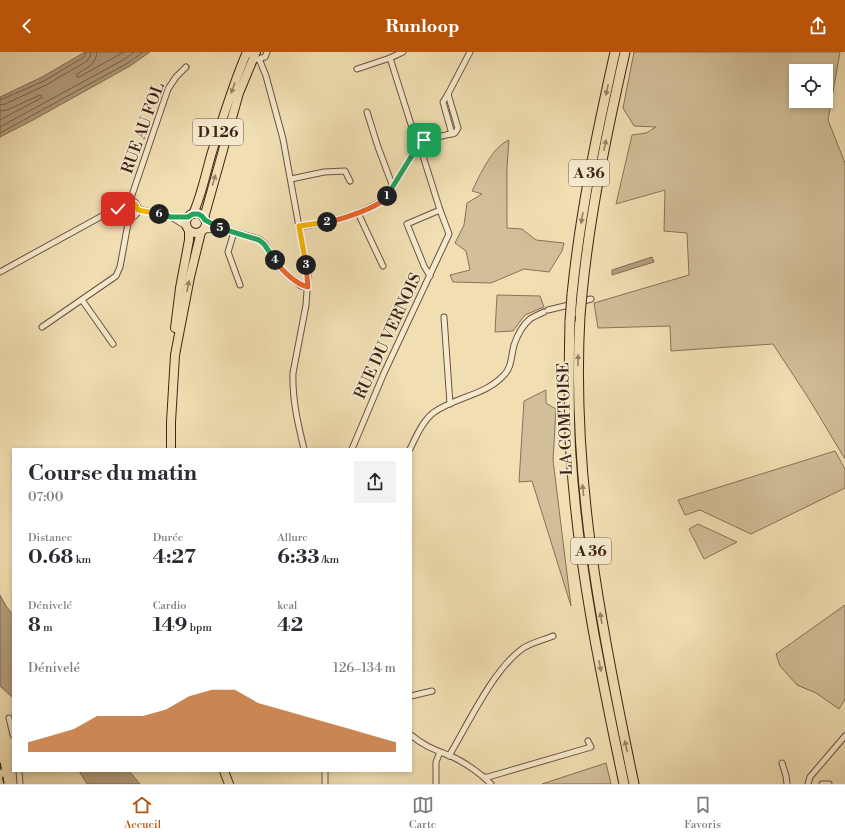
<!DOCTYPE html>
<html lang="fr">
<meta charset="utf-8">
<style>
body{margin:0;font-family:"Libre Bodoni",serif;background:#f2f2f3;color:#2b2b33;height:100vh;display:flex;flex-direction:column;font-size:15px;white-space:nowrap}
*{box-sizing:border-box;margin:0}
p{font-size:13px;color:#7c7c81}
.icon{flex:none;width:22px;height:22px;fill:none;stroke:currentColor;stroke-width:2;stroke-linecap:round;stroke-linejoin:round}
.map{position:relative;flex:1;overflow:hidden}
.panel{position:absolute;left:12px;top:396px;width:400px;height:324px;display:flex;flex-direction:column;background:#fff;border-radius:0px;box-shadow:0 2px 6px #0003}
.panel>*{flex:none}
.buttons{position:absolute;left:789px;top:12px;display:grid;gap:8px}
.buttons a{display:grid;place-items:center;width:44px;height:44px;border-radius:0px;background:#fff;box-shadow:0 2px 6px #0003;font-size:20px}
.pin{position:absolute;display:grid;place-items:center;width:34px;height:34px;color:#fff;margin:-17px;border-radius:8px;box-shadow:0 2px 6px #0006}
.km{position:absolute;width:20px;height:20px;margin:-10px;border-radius:50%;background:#222;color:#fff;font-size:11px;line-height:20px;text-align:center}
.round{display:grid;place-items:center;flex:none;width:42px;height:42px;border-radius:0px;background:#f2f2f3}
.headline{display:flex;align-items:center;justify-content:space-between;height:68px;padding:0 16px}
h1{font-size:22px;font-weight:700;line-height:30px}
.metrics{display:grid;grid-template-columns:repeat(3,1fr);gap:6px;height:68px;padding:4px 16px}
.metrics div{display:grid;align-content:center}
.metrics b{font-size:20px;font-weight:700}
.metrics small{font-size:11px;font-weight:400}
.metrics p{font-size:11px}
.chart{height:112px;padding:8px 16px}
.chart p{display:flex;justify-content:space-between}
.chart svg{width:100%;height:72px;margin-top:4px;fill:#b45309;opacity:.7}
header{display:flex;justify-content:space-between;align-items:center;height:52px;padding:0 16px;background:#b45309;color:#fff;font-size:18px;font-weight:700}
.dock{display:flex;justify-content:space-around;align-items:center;height:56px;border-top:1px solid #e1e1e2;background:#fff;font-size:11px;color:#7c7c81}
.dock a{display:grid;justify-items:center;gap:2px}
.dock .active{color:#b45309}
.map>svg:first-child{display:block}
</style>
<header><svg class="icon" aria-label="back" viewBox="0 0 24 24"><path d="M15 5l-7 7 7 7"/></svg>Runloop<svg class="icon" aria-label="share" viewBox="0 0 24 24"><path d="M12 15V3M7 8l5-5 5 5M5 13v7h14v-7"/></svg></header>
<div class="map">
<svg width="845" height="732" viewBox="0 0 845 732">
<rect width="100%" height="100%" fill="#f1dfb3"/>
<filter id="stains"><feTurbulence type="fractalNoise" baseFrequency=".005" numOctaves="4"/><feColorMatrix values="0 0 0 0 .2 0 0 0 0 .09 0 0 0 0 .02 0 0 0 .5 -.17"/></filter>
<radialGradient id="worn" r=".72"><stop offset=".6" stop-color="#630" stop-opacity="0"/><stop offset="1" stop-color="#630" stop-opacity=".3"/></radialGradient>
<g fill="#d2bf99" stroke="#887159" fill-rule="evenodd">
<path d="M634,0h206l-12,68 17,43v296l-36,-60 -36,-55 -102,7 -1,-25 -72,2 -4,-25 95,-28 -2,-42 -23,-2 1,-41 -49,14 16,-69 14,-2 10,-6 -22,-1 -11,-18zM796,19h30v30h-30z"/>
<path d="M509,88l-2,27v61l15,1 14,11 28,3 -2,8 -13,21 -25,-3 -33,14 -38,-1 -3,-7 20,-5 -4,-19 -11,-8 9,-18 3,-22 15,-9 -10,-3c8,-16 20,-44 37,-51z"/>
<polygon points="497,243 540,244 544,255 525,263 513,279 495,280"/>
<polygon points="546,338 546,351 556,357 553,408 571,554 532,429 519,430 524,349"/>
<polygon points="835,399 845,417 845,436 751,482 700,458 685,463 678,448"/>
<polygon points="698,472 737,490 704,507 689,477"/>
<polygon points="845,553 845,647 839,657 816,641 797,633 780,614 776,602"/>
<polygon points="606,711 611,732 542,732"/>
</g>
<g fill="#b49f7f" stroke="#846d56">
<polygon points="85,0 150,0 130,14 33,68 0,85 0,45 42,25"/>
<polygon points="652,205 654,210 612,223 612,218"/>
<polygon points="0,543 6,554 13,563 13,646 0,634"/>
<polygon points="79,719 129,719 140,732 87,732"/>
</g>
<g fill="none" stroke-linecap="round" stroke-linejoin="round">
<g stroke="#78614c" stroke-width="1">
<path d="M97,0c-1,13 -11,16 -20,22v3h2l45,-25"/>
<polyline points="0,48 44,29 84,5 86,0"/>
<polyline points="0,53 5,52 46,33 87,9 90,5 91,0"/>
<polyline points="0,59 7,58 40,43 42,44 41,46 0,68"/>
<polyline points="0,75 125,7 134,0"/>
<polyline points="0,81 128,11 143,0"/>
</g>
<g stroke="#6a5240" stroke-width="7">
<g id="minor">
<path d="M250,0l1,3 9,6 6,15 17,63 25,137 -2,29 -13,68c-1,26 5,51 11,76"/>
<polyline points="261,6 265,5 267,0"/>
<polyline points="390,6 403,0"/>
<polyline points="448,42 443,50 452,82"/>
<polyline points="367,60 378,95 393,135"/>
<polyline points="291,127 324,120 345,119 350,129"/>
<circle cx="129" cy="157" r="9"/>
<polyline points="130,149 168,37 176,25 186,15"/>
<polyline points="138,157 171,165 186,174"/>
<polyline points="358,161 383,214"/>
<polyline points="172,165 188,165"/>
<polyline points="205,168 223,177 259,187 265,192 277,213 301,234 308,235"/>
<polyline points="299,175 333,169 358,161 385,148 419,92 424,88 455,81 458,76 448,42 470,0"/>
<polyline points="203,178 220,177"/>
<polyline points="234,180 228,200 240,233"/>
<polyline points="0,220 111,159 120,157"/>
<polyline points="430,224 424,214 407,172 440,158"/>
<polyline points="82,248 113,292"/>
<polyline points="580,250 591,247"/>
<polyline points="548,258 573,252"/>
<polyline points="444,265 450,352"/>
<polyline points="42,275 116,224 120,215 129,166"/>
<polyline points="352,397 384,321 449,182 440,158 422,101 415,85 390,6 357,17"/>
<path d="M410,397c6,-12 12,-27 23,-36 21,-16 51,-17 70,-37 9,-8 8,-20 11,-31 3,-9 9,-20 16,-26 4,-3 10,-5 14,-7"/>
<polyline points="411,644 432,639"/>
<polyline points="9,666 13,683"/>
<path d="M411,683c14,12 25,15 42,22 14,7 27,16 38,27"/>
<path d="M449,704c19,-32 44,-86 73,-107 8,-6 22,-9 31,-13"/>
<polyline points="782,711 786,724 787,732"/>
<polyline points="19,719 20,732"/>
<polyline points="484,725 488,725 591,695 588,689"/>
<polyline points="325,732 325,719"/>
<polyline points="436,732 436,710 440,700"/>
<polyline points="808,732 810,725 845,684"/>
<polyline points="822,732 829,732"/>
</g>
</g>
<g stroke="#3d2319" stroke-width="10">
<g id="primary">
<circle cx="196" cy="171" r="10"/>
<path d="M193,162c9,-20 13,-42 19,-62 11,-34 21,-68 35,-100"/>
<polyline points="204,166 239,41 256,0"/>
<polyline points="175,276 180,236 189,188 189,179"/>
<polyline points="171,397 171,370 175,303 190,225 201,180"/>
<polyline points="224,719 229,732"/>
</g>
</g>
<g stroke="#3d2319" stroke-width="11">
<g id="motorway">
<path d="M582,242c8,-82 25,-162 43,-242"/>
<path d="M572,243c8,-82 25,-162 43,-243"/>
<path d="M580,263c-9,160 21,313 54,469"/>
<path d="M570,269c-1,45 -2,89 1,134 7,111 30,220 53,329"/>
</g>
</g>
<use href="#minor" stroke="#f6eace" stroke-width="5"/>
<use href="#primary" stroke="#f1dfb3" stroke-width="8"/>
<use href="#motorway" stroke="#f1dfb3" stroke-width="9"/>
<polyline stroke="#3d2319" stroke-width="1.5" stroke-dasharray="7 7" stroke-linecap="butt" points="0,711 4,732"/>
<g stroke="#3d2319" stroke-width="11" stroke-linecap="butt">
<g id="motorway-bridge">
<polyline points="580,263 582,242"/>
<polyline points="570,269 572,243"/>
</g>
</g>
<use href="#motorway-bridge" stroke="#f1dfb3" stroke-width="9"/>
</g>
<defs><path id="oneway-solid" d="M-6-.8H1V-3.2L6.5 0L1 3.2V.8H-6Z"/></defs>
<g fill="#978166">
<use href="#oneway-solid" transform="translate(233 36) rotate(110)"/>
<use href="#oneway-solid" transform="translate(607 38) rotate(102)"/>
<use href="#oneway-solid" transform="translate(605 93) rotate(-78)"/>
<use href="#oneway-solid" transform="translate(214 128) rotate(-74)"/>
<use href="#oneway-solid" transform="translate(582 166) rotate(99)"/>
<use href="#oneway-solid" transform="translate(188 234) rotate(-79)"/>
<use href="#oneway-solid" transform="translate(578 308) rotate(-89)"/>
<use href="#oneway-solid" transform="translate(583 438) rotate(-96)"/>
<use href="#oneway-solid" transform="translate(601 566) rotate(-99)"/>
<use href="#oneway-solid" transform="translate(600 614) rotate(79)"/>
<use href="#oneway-solid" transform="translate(626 694) rotate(-102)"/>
</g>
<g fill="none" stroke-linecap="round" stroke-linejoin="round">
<g stroke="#fff" stroke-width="8">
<polyline id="split-1" points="387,144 419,92 424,88"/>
</g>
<g stroke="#fff" stroke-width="8">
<path id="split-2" d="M327,170c13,-2 54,-15 60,-26"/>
</g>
<g stroke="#fff" stroke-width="8">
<polyline id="split-3" points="306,213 299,174 327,170"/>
</g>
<g stroke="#fff" stroke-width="8">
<path id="split-4" d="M275,208c6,10 22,25 33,27l-2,-22"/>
</g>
<g stroke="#fff" stroke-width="8">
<polyline id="split-5" points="220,176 259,188 264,192 275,208"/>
</g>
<g stroke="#fff" stroke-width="8">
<polyline id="split-6" points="159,162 171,165 188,165 193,162 198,162 202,164 205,168 220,176"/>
</g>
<g stroke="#fff" stroke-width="8">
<polyline id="split-7" points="118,157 120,157 125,150 130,149 136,153 138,158 159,162"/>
</g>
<use href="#split-1" stroke="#22a559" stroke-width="5"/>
<use href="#split-2" stroke="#f0652b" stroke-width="5"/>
<use href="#split-3" stroke="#f5b400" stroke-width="5"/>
<use href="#split-4" stroke="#f0652b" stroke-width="5"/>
<use href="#split-5" stroke="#22a559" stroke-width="5"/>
<use href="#split-6" stroke="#22a559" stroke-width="5"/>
<use href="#split-7" stroke="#f5b400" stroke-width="5"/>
</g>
<g text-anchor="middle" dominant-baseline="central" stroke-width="3.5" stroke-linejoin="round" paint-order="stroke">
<g fill="#f6eace" stroke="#745f4f" stroke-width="1">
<rect x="193" y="67" width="50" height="26" rx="3"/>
<rect x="569" y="108" width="40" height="26" rx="3"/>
<rect x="571" y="486" width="40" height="26" rx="3"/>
</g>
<g font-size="15" font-weight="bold" fill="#3d2319">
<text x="218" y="80">D 126</text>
<text x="589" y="121">A 36</text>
<text x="591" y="499">A 36</text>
</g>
<g font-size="16" fill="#3d2319" stroke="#f6eace">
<text transform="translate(143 76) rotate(-70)">RUE AU FOL</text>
<text transform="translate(388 284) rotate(-65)">RUE DU VERNOIS</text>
<text transform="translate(565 367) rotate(-92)">LA COMTOISE</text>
</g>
</g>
<rect width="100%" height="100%" filter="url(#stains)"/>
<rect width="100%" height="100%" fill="url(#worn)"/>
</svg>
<div class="buttons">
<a><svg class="icon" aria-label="locate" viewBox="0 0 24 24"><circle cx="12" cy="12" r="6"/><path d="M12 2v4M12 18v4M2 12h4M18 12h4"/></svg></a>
</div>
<div class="pin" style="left:424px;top:88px;background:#1e9e55"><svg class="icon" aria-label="arrive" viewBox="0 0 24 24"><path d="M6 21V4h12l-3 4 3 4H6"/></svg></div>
<div class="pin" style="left:118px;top:157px;background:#d93025"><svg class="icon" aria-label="check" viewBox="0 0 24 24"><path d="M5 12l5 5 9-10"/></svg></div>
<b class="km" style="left:387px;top:144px">1</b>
<b class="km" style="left:327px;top:170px">2</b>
<b class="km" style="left:306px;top:213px">3</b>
<b class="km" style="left:275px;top:208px">4</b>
<b class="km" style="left:220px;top:176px">5</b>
<b class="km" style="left:159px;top:162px">6</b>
<section class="panel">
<div class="headline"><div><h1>Course du matin</h1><p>07:00</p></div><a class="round"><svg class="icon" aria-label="share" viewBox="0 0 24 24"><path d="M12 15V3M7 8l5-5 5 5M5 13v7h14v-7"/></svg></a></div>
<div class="metrics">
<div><p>Distance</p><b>0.68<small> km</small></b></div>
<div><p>Durée</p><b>4:27</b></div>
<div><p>Allure</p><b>6:33<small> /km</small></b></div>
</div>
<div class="metrics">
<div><p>Dénivelé</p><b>8<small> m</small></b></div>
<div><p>Cardio</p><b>149<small> bpm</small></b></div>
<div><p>kcal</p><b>42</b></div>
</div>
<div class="chart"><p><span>Dénivelé</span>126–134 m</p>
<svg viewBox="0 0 160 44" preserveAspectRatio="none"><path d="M0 44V38L10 34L20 30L30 22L40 22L50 22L60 18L70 10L80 6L90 6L100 14L110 18L120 22L130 26L140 30L150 34L160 38V44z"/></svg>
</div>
</section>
</div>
<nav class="dock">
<a class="active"><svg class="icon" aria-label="home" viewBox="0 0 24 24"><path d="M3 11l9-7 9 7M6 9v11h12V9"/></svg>Accueil</a>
<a><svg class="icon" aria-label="map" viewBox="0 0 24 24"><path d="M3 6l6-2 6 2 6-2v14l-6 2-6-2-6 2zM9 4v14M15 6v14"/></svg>Carte</a>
<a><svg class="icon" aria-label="saved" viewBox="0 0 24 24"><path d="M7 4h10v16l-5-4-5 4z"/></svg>Favoris</a>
</nav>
